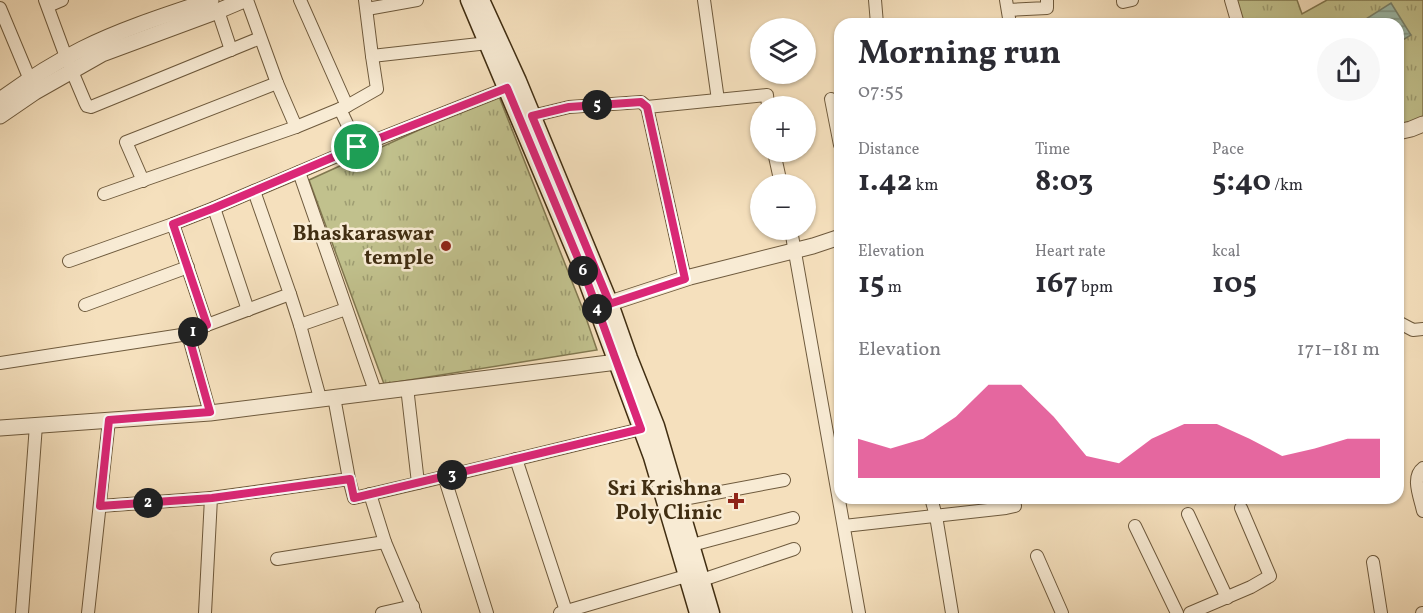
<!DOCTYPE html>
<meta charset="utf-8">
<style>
body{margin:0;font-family:Vollkorn,serif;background:#f7f7f7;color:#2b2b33;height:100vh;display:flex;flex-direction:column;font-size:22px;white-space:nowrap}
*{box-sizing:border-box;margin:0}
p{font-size:20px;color:#7c7c81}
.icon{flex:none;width:33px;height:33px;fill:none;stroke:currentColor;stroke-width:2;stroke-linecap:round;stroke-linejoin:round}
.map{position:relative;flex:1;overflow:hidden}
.sheet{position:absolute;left:834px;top:18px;width:570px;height:486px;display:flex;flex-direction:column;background:#fff;border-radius:18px;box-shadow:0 2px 4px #0004}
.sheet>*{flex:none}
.controls{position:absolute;left:750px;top:18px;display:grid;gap:12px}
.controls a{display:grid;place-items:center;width:66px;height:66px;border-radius:50%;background:#fff;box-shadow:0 2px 4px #0004;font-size:30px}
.pin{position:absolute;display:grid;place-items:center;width:51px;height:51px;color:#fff;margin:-26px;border:3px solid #fff;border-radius:50%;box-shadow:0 2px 6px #0007}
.km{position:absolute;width:30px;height:30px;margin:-15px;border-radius:50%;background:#222;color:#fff;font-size:16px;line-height:30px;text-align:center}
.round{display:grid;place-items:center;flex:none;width:63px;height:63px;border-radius:32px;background:#f7f7f7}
.headline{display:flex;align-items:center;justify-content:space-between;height:102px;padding:0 24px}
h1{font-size:33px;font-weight:700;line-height:45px}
.figures{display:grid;grid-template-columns:repeat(3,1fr);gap:9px;height:102px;padding:6px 24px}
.figures div{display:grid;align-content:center}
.figures b{font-size:30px;font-weight:700}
.figures small{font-size:16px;font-weight:400}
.figures p{font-size:16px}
.chart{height:168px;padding:12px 24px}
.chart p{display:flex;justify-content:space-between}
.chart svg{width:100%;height:108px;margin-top:6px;fill:#db2777;opacity:.7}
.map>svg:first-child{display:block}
</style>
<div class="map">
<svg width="1423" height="613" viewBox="0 0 1423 613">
<defs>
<pattern id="grass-tufts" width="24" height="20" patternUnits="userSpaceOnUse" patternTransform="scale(1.5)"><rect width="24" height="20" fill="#c1c18d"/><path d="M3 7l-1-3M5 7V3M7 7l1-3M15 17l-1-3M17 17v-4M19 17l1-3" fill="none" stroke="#9e9d72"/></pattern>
<pattern id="water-rules" width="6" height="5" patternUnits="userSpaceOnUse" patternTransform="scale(1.5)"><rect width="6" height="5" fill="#9cbdae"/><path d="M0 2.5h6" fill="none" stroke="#819a8c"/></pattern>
</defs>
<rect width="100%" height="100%" fill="#f5e0bd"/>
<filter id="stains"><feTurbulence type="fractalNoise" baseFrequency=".00333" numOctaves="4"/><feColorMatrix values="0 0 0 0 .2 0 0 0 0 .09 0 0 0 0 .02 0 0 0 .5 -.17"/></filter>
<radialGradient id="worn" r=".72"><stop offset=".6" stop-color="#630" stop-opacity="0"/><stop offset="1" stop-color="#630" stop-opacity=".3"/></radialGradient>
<g fill="url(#grass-tufts)" stroke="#817850" stroke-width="1.5">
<polygon points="1235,0 1297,0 1302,14 1327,0 1423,0 1423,120 1398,125 1398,24 1242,24"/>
<polygon points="498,94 584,312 597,350 384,384 309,180"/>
</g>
<polygon fill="url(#water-rules)" stroke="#788470" stroke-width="1.5" points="1391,3 1411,35 1398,43 1398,24 1358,24"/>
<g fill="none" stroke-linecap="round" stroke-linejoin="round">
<g stroke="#6e5a3d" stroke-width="14">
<g id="minor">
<polyline points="45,0 66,57 85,102 87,106 91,107 260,38"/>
<polyline points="247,0 277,83 296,127"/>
<polyline points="300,0 347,106 377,89 372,56"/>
<polyline points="365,0 372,56 488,43"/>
<polyline points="704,0 718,100"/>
<polyline points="875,0 877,24"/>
<polyline points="1006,0 1010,24"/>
<polyline points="1123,0 1123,2 1132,0"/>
<polyline points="1231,0 1238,24"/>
<polyline points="48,6 62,0"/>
<polyline points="0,8 33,87"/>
<polyline points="367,9 417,0"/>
<polyline points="1008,10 1047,8 1047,0"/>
<polyline points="218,11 231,50"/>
<polyline points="831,99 840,145"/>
<polyline points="647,107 685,279"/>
<polyline points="340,109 358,147"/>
<polyline points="532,116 569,107 641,102 647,107 767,95 768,106"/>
<polyline points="774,152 781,184"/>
<polyline points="299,172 375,391"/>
<polyline points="143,181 126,142 277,83"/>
<polyline points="104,194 296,127 347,106"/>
<polyline points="214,208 358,147 507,88"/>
<polyline points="791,230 859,613"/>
<polyline points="69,261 173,224"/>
<polyline points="290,294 300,325 320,398"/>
<polyline points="85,305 188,267"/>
<polyline points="1398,322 1413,330 1423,329"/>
<polyline points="207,325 173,224 214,208 248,310"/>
<polyline points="300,325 346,309"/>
<polyline points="188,334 210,413"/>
<polyline points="0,363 188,334 207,325 290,294 254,191"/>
<polyline points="407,387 418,483 641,429"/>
<polyline points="516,459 566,611"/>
<path d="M1423,468c-12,9 -3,29 0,43"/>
<polyline points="444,476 487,613"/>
<polyline points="349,479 354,498 418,483"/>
<polyline points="370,494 385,542 415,613"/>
<polyline points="931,498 936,516 952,613"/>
<polyline points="678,500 784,480"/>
<polyline points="100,506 211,498"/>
<polyline points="1188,514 1227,598"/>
<polyline points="844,526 1006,508 1015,506 1013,498"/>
<polyline points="1135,526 1177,613"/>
<polyline points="692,545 793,518"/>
<polyline points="1037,556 1062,613"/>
<polyline points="277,559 385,542"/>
<polyline points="1373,562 1381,613"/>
<polyline points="702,580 794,549"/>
<polyline points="22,613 36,425"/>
<polyline points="88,613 109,420"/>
<polyline points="205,613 211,498 349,479 334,397"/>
<polyline points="382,613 413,606"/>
<polyline points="560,613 693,574"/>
<polyline points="1190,613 1251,587 1270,576 1241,508"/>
<polyline points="1422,613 1423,613"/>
</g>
</g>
<g stroke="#6e5a3d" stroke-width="17">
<g id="tertiary">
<path d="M0,100c26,-19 54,-37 82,-51 40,-20 87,-35 129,-49"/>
<polyline points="0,116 35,92 102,54 218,11 244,0"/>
<polyline points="1398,132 1411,129 1423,124"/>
<polyline points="598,307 690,277 813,246 840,237"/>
<polyline points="0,428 210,413 617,362"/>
</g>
</g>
<g stroke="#412e12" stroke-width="19">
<g id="secondary">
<polyline points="469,0 582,268 652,457 698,613"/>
<polyline points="481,0 518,81 610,304 629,358 656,426 711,613"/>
</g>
</g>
<use href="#minor" stroke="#f8ebd4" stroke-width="12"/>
<use href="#tertiary" stroke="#f8ebd4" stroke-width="15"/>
<use href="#secondary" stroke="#f8ebd4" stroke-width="16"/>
</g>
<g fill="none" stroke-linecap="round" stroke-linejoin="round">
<g stroke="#fff" stroke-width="12">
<polyline id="route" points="357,147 214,208 173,224 207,325 188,334 210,412 109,420 100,506 212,498 350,479 354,498 641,429 597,308 685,279 647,107 641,102 569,107 532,116 610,304 597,308 582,268 507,88 357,147"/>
</g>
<use href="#route" stroke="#db2777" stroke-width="8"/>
</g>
<g fill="#8f2418" stroke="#f8ebd4" stroke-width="2">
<circle cx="446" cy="246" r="6"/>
<path d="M733 492h6v6h6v6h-6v6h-6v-6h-6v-6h6z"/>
</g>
<g text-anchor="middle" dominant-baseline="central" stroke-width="5" stroke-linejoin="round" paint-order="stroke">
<g font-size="21" font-weight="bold" fill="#412e12" stroke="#f8ebd4" text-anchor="end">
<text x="434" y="234">Bhaskaraswar<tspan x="434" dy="24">temple</tspan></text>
<text x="722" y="489">Sri Krishna<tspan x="722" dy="24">Poly Clinic</tspan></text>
</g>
</g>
<rect width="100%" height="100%" filter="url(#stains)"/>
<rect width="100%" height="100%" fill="url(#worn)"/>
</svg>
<div class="controls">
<a><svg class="icon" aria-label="layers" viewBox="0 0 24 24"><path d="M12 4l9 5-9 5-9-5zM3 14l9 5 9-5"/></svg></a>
<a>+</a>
<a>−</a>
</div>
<div class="pin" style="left:357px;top:147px;background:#1e9e55"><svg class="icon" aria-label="arrive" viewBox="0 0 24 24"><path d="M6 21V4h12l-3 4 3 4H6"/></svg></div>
<b class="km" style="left:193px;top:332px">1</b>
<b class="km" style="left:148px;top:503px">2</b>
<b class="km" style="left:452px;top:475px">3</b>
<b class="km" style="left:597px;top:309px">4</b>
<b class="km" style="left:597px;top:105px">5</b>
<b class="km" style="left:583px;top:271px">6</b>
<section class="sheet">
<div class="headline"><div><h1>Morning run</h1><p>07:55</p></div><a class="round"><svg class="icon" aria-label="share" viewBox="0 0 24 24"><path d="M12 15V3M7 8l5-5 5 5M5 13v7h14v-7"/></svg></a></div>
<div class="figures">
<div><p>Distance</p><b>1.42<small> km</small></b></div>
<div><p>Time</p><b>8:03</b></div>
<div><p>Pace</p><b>5:40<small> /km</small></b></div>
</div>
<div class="figures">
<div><p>Elevation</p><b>15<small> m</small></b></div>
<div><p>Heart rate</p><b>167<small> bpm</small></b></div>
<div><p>kcal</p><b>105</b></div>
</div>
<div class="chart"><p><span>Elevation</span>171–181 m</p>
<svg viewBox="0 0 160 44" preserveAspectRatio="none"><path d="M0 44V28L10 32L20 28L30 19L40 6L50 6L60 19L70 35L80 38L90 28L100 22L110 22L120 28L130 35L140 32L150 28L160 28V44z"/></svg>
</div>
</section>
</div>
